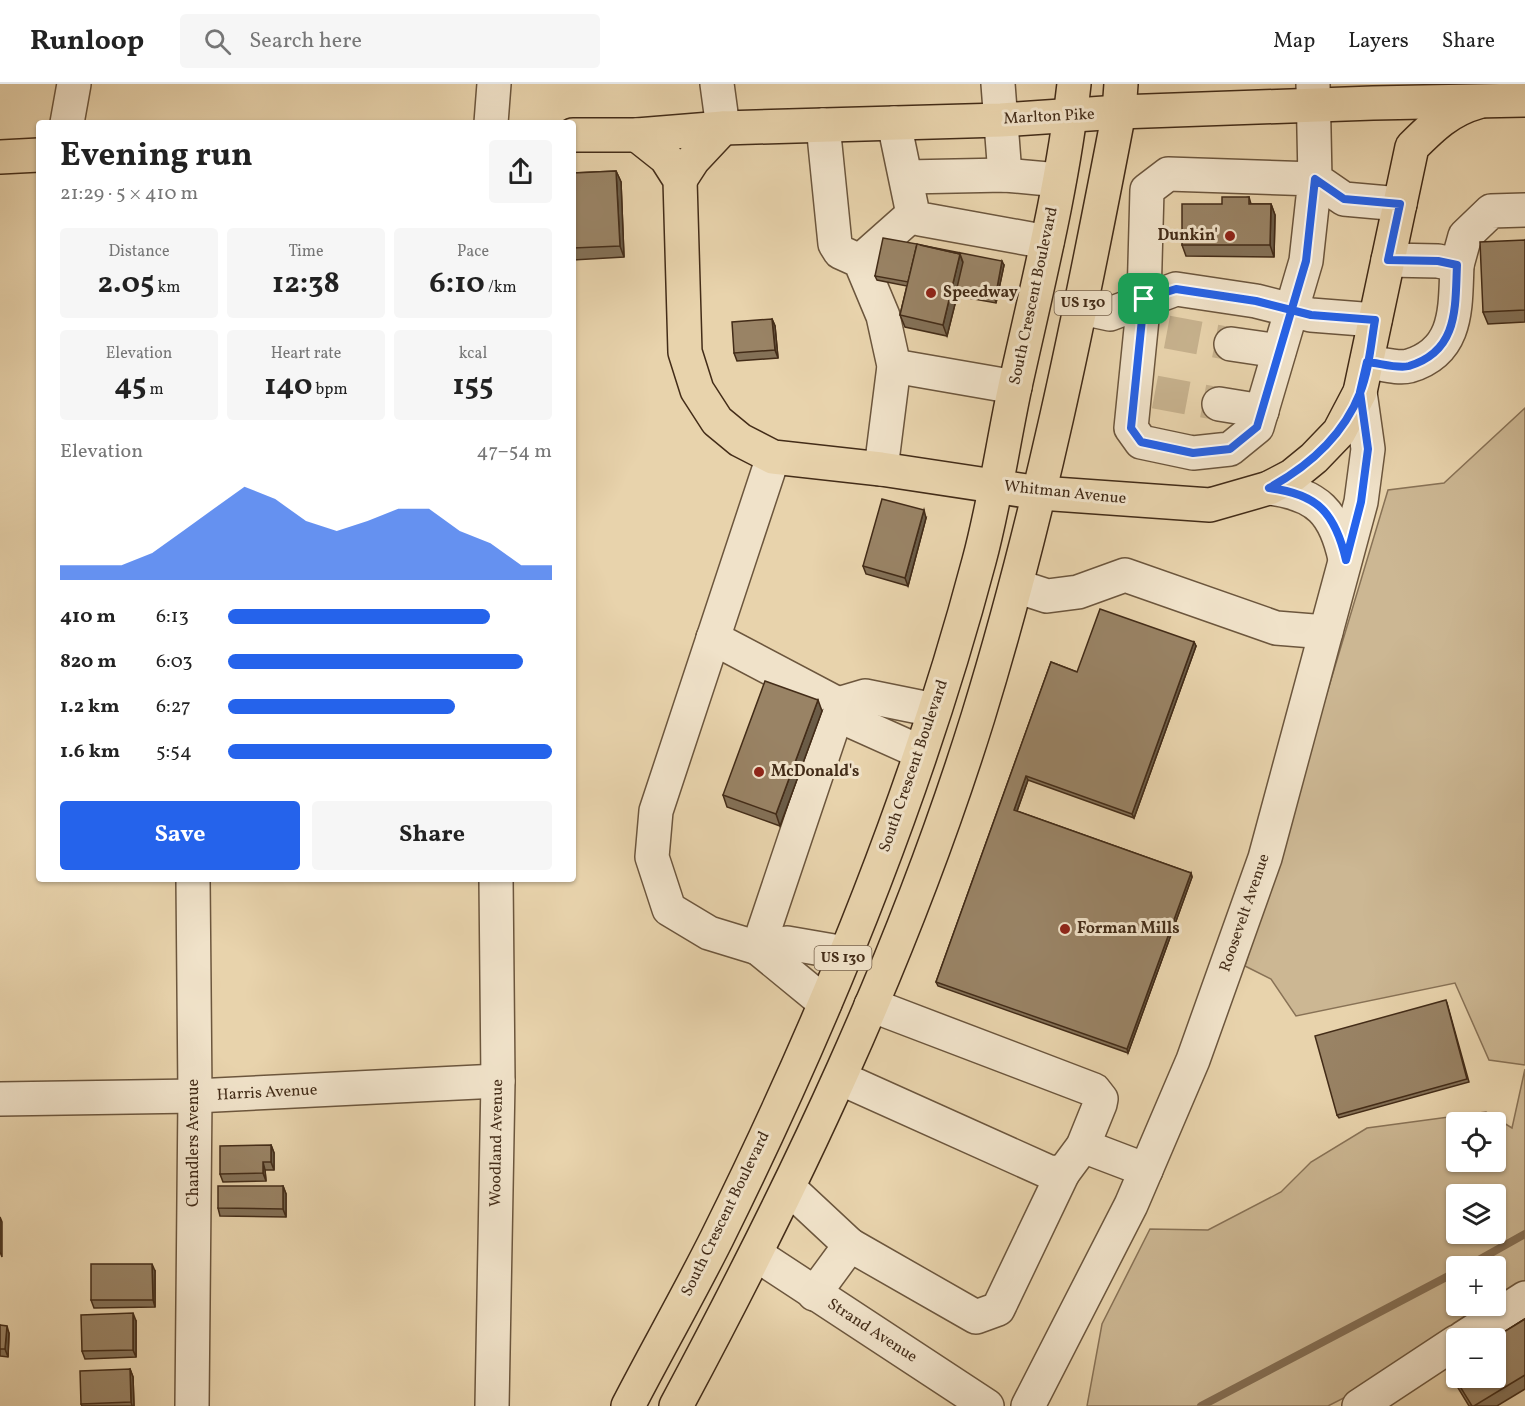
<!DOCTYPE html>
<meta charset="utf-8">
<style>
body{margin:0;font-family:Vollkorn,serif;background:#f6f6f6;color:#222;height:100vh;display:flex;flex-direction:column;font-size:22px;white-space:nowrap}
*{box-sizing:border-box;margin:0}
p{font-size:20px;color:#767676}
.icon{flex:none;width:33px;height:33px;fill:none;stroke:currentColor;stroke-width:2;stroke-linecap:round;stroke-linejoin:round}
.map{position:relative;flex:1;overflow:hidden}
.details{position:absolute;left:36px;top:36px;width:540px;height:762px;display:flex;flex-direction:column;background:#fff;border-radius:6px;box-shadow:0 2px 4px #0004}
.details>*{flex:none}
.fabs{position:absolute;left:1446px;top:1028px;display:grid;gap:12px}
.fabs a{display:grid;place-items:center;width:60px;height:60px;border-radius:6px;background:#fff;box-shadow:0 2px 4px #0004;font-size:30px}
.pin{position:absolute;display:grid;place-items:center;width:51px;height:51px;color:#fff;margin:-26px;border-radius:12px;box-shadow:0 3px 9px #0006}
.round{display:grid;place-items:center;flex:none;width:63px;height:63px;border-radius:6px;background:#f6f6f6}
.overview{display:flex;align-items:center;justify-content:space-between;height:102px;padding:0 24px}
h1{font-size:33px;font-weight:700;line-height:45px}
.figures{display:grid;grid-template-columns:repeat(3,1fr);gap:9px;height:102px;padding:6px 24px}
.figures div{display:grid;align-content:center;border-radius:6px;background:#f6f6f6;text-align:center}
.figures b{font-size:30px;font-weight:700}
.figures small{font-size:16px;font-weight:400}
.figures p{font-size:16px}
.chart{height:168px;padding:12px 24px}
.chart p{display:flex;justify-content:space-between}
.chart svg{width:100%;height:108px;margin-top:6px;fill:#2563eb;opacity:.7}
.primary-button{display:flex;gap:12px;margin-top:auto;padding:12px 24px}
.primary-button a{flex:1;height:69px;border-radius:6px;background:#2563eb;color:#fff;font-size:24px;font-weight:700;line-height:69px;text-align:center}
.primary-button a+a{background:#f6f6f6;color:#222}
ul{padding:0 24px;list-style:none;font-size:20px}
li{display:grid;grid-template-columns:96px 72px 1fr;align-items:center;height:45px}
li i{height:15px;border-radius:8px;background:#2563eb}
header{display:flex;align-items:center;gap:36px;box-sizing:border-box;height:84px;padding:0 30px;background:#fff;border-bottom:2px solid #e0e0e0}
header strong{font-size:28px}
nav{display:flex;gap:33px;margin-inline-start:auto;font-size:21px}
.search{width:420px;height:54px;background:#f6f6f6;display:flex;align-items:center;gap:15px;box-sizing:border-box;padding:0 21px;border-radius:6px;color:#767676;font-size:22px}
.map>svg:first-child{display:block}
</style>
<header>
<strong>Runloop</strong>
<div class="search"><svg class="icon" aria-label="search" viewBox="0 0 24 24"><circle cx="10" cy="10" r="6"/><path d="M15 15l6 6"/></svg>Search here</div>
<nav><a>Map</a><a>Layers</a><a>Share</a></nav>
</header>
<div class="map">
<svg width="1525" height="1322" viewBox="0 0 1525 1322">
<rect width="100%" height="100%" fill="#e8d3ac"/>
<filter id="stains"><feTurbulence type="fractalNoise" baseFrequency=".00333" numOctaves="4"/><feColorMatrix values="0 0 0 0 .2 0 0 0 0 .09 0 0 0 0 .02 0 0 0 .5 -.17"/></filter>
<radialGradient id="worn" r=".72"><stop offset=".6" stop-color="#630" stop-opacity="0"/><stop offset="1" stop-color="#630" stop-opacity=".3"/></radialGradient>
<g fill="#ccb793" stroke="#887256" stroke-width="1.5" fill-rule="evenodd">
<polygon points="1525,324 1525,981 1489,976 1455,899 1296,932 1271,895 1245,882 1388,406 1444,399"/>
<path d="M1525,985v237l-197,100h-241l15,-82 48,-95 58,1 73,-38 30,-30 56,-34 119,-16 26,16zM1456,1038h40v39h-40zM1456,1110h40v39h-40zM1456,1182h40v39h-40z"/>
</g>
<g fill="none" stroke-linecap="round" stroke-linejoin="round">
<g stroke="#846e53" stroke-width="8">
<polyline points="1468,1182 1525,1150"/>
<polyline points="1201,1322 1456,1188"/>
</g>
<g stroke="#c7b28e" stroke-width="33" stroke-dasharray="33 16" stroke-linecap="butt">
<polyline points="1167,248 1231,260"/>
<polyline points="1155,308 1219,320"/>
</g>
<g stroke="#6c563d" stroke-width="36">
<g id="minor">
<polyline points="717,0 723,44"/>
<polyline points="998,0 1005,91"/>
<polyline points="1313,0 1315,95 1306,177 1257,343 1230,365 1193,369 1141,358 1131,344 1144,215 1147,106 1168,90 1315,95 1344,115 1400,120"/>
<polyline points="67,39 74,0"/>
<polyline points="491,39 494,0"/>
<polyline points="894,39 913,130 920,135 1047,158"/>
<polyline points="823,41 835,160 840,168 860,177 883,232 894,282 881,385"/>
<polyline points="906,93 1005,91 1059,96"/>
<polyline points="860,177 913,130"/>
<polyline points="1457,181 1465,152 1491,127 1525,126"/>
<polyline points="1082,224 1110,230 1176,205 1256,217 1311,231 1375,236"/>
<polyline points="1231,260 1279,267"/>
<path d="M1367,278c12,1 31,7 42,4 50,-15 46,-59 48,-101l-19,-4 -50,-1"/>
<polyline points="894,282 1015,303"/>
<polyline points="1219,320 1262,327"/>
<polyline points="773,373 656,727 652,773 669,825 709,849 758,864 787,859 845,869"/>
<path d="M1269,404c49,6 66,25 76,71"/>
<polyline points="1016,502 1047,512 1078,508 1125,491 1276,544 1326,548"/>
<polyline points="713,554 838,620 851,637 920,668"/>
<polyline points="838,620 865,612 934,626"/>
<polyline points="758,864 834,638 838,620"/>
<polyline points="758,864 825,919"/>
<polyline points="840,994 1049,1088 1063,1089 1083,1062 1100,1020 1101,1015 1094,1006 871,921"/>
<polyline points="0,1015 195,1012 498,997"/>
<polyline points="1083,1062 1146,1086"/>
<polyline points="790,1105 850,1161"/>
<polyline points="757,1171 987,1322"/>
<polyline points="814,1210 850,1161 976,1233 998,1225 1063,1089"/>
<polyline points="1463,1254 1525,1214"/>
<polyline points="192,1322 195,1012 193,795"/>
<polyline points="492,1322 498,997 496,795"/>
<polyline points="1028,1322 1131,1121 1193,976 1265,774 1361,418 1368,365 1360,308"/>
<polyline points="1359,1322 1456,1258"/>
</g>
</g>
<g stroke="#432c18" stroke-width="36">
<g id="major">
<polyline points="573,51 637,51 723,44 1001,36 1119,28 1373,19 1525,16"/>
<path d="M637,51l29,23 14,22 5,172 12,38 20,31 23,19 33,17 108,12 159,24 170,12 59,-17 23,-12 22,-18 25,-26 21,-40 52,-245c20,-20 37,-37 66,-45"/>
<polyline points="0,73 39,71"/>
<polyline points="680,96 693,76 723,44"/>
</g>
</g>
<g stroke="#432c18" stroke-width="36">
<g id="highway">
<path d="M628,1322c29,-56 61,-112 89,-168 107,-216 200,-443 262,-677 16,-59 24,-119 37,-179 22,-99 47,-198 58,-298"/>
<path d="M676,1322c119,-222 227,-448 302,-689 61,-198 102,-401 141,-605l2,-28"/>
</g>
</g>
<use href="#minor" stroke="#f0e2c9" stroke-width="33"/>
<use href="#major" stroke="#e8d3ac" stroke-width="33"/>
<use href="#highway" stroke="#e8d3ac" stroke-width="33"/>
</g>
<g fill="#847157" stroke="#432c18" stroke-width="1.5">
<polygon points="616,87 621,98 624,173 573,176 573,89"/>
<polygon points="1249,113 1251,120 1271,120 1275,131 1274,173 1186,172 1182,161 1222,120"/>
<polygon points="1525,156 1525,238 1488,240 1483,228"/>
<polygon points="1004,181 996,219 957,212 947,252 905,243 900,231 907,202 877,196 875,192"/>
<polygon points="772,235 775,242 778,274 737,277 734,269"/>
<polygon points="926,434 908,502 866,490 863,482"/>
<polygon points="1194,558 1196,562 1134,734 1028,696 1017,727 1191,789 1192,793 1128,969 938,902 936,898 1051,578 1077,588"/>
<polygon points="822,627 780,742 727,723 723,711"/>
<polygon points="1447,919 1469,998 1339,1034 1337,1031"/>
<polygon points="271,1061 274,1069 274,1086 265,1086 266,1097 223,1098 220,1090"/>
<polygon points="283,1102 286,1110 286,1133 220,1132 218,1124"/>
<polygon points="155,1187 155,1223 94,1224 91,1216"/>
<polygon points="1525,1235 1525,1305 1497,1322 1469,1322 1452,1294 1448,1283"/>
<polygon points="136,1237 136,1273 85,1275 82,1267"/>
<polygon points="0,1241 9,1249 8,1273 0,1272"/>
<polygon points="130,1285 133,1293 134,1322 82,1322 81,1320"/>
</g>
<g fill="#6b5c47" stroke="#432c18" stroke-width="1.5">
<polygon points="616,87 621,98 624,173 620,162"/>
<polygon points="1271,120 1275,131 1274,173 1270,161"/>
<polygon points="960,170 964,182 956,208 957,212 947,252 943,241"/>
<polygon points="1002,177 1004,181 996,219 995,215"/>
<polygon points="573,221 574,224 575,249 573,245"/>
<polygon points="772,235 775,242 778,274 775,266"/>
<polygon points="924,426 926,434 908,502 905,494"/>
<polygon points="1194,558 1196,562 1134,734 1132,730"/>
<polygon points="818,616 822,627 780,742 776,730"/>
<polygon points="1026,692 1028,696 1016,730 1014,726"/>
<polygon points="1191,789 1192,793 1128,969 1127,965"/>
<polygon points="271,1061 274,1069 274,1086 271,1078"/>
<polygon points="263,1078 265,1086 266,1097 263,1089"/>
<polygon points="283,1102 286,1110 286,1133 283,1125"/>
<polygon points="0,1133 2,1138 2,1173 0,1168"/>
<polygon points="152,1180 155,1187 155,1223 153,1216"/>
<polygon points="133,1229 136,1237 136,1273 133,1266"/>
<polygon points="7,1242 9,1249 8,1273 5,1265"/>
<polygon points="130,1285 133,1293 134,1322 132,1322 131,1318"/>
</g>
<g fill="#998365" stroke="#432c18" stroke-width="1.5">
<polygon points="616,87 620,162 573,164 573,89"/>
<polygon points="1222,113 1249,113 1249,120 1271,120 1270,161 1182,161 1182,120 1222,120"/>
<polygon points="883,154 917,160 908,198 875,192"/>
<polygon points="1525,156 1525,226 1483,228 1480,158"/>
<polygon points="917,160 960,170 943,241 900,231"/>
<polygon points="920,161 1002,177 995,215 956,208 963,178 960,170"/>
<polygon points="772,235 775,266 734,269 732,238"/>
<polygon points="882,415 924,426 905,494 863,482"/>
<polygon points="1100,525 1194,558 1132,730 1026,692 1014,726 1191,789 1127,965 936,898 1051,578 1077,588"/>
<polygon points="765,597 818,616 776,730 723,711"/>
<polygon points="1446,916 1467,995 1337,1031 1315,952"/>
<polygon points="271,1061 271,1078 263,1078 263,1089 220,1090 220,1062"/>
<polygon points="218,1102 283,1102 283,1125 218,1124"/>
<polygon points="91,1180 152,1180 153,1216 91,1216"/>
<polygon points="133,1229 133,1266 82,1267 81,1231"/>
<polygon points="1525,1235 1525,1291 1474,1322 1472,1322 1448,1283 1456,1277 1456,1293 1496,1293 1496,1254 1494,1254"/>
<polygon points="0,1241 7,1242 5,1265 0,1265"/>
<polygon points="130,1285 131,1318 81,1320 80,1287"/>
</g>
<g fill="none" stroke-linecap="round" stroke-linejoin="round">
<g stroke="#fff" stroke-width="12">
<path id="route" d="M1144,215l32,-10 80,12 55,14 64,5c-4,23 -6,51 -15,73 -17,43 -51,73 -91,95 49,6 66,25 77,72l15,-58 7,-53 -8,-57 7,-30c12,1 31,7 42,4 50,-15 46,-59 48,-101l-19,-4 -50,-1 12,-56 -56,-5 -29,-20 -9,82 -49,166 -27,22 -37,4 -52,-11 -10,-14 13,-129"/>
</g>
<use href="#route" stroke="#2563eb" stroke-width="8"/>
</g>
<g fill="#8f2418" stroke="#f0e2c9" stroke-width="2">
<circle cx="1230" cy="152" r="6"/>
<circle cx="931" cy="209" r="6"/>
<circle cx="759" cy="688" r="6"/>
<circle cx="1065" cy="845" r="6"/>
</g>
<g text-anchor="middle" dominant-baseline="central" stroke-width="6" stroke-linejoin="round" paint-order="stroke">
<g fill="#f0e2c9" stroke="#77634d" stroke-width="1.5">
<rect x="1054.5" y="207" width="57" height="24" rx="4.5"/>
<rect x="814.5" y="862" width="57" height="24" rx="4.5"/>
</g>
<g font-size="15" font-weight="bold" fill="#432c18">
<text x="1083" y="219">US 130</text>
<text x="843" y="874">US 130</text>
</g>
<g font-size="16" fill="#432c18" stroke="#f0e2c9">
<text transform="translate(1049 33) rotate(-3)">Marlton Pike</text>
<text transform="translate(1034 212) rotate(-78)">South Crescent Boulevard</text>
<text transform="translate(1065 409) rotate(6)">Whitman Avenue</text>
<text transform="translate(914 682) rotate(-71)">South Crescent Boulevard</text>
<text transform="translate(1245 829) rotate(-71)">Roosevelt Avenue</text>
<text transform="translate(267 1009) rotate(-3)">Harris Avenue</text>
<text transform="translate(194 1059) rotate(-90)">Chandlers Avenue</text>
<text transform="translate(497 1059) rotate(-89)">Woodland Avenue</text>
<text transform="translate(726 1130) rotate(-64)">South Crescent Boulevard</text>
<text transform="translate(872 1247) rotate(33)">Strand Avenue</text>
</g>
<g font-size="16" font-weight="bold" fill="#432c18" stroke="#f0e2c9" text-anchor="start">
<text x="1218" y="152" text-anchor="end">Dunkin'</text>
<text x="943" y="209">Speedway</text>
<text x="771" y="688">McDonald's</text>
<text x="1077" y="845">Forman Mills</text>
</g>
</g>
<rect width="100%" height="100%" filter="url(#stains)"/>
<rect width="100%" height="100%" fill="url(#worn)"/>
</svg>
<div class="fabs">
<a><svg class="icon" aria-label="locate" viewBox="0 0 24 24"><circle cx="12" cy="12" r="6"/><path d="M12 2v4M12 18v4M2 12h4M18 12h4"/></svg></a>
<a><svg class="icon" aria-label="layers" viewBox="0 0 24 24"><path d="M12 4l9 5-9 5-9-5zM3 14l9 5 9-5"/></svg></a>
<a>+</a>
<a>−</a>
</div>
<div class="pin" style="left:1144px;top:215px;background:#1e9e55"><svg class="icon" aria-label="arrive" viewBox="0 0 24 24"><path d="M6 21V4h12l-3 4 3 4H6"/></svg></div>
<section class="details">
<div class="overview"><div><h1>Evening run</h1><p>21:29 · 5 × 410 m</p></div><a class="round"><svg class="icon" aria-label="share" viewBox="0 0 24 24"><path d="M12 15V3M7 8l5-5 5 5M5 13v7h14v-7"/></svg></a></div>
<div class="figures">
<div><p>Distance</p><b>2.05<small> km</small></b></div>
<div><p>Time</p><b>12:38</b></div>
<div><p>Pace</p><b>6:10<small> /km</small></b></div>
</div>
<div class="figures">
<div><p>Elevation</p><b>45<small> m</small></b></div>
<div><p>Heart rate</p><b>140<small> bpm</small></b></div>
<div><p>kcal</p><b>155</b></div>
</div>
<div class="chart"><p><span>Elevation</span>47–54 m</p>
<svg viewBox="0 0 160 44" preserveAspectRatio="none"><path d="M0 44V38L10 38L20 38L30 33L40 24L50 15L60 6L70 11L80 20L90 24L100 20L110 15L120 15L130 24L140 29L150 38L160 38V44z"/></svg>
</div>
<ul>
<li><b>410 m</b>6:13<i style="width:81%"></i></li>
<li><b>820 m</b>6:03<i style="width:91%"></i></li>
<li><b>1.2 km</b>6:27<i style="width:70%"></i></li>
<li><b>1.6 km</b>5:54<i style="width:100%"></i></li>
</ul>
<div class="primary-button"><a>Save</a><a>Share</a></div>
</section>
</div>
